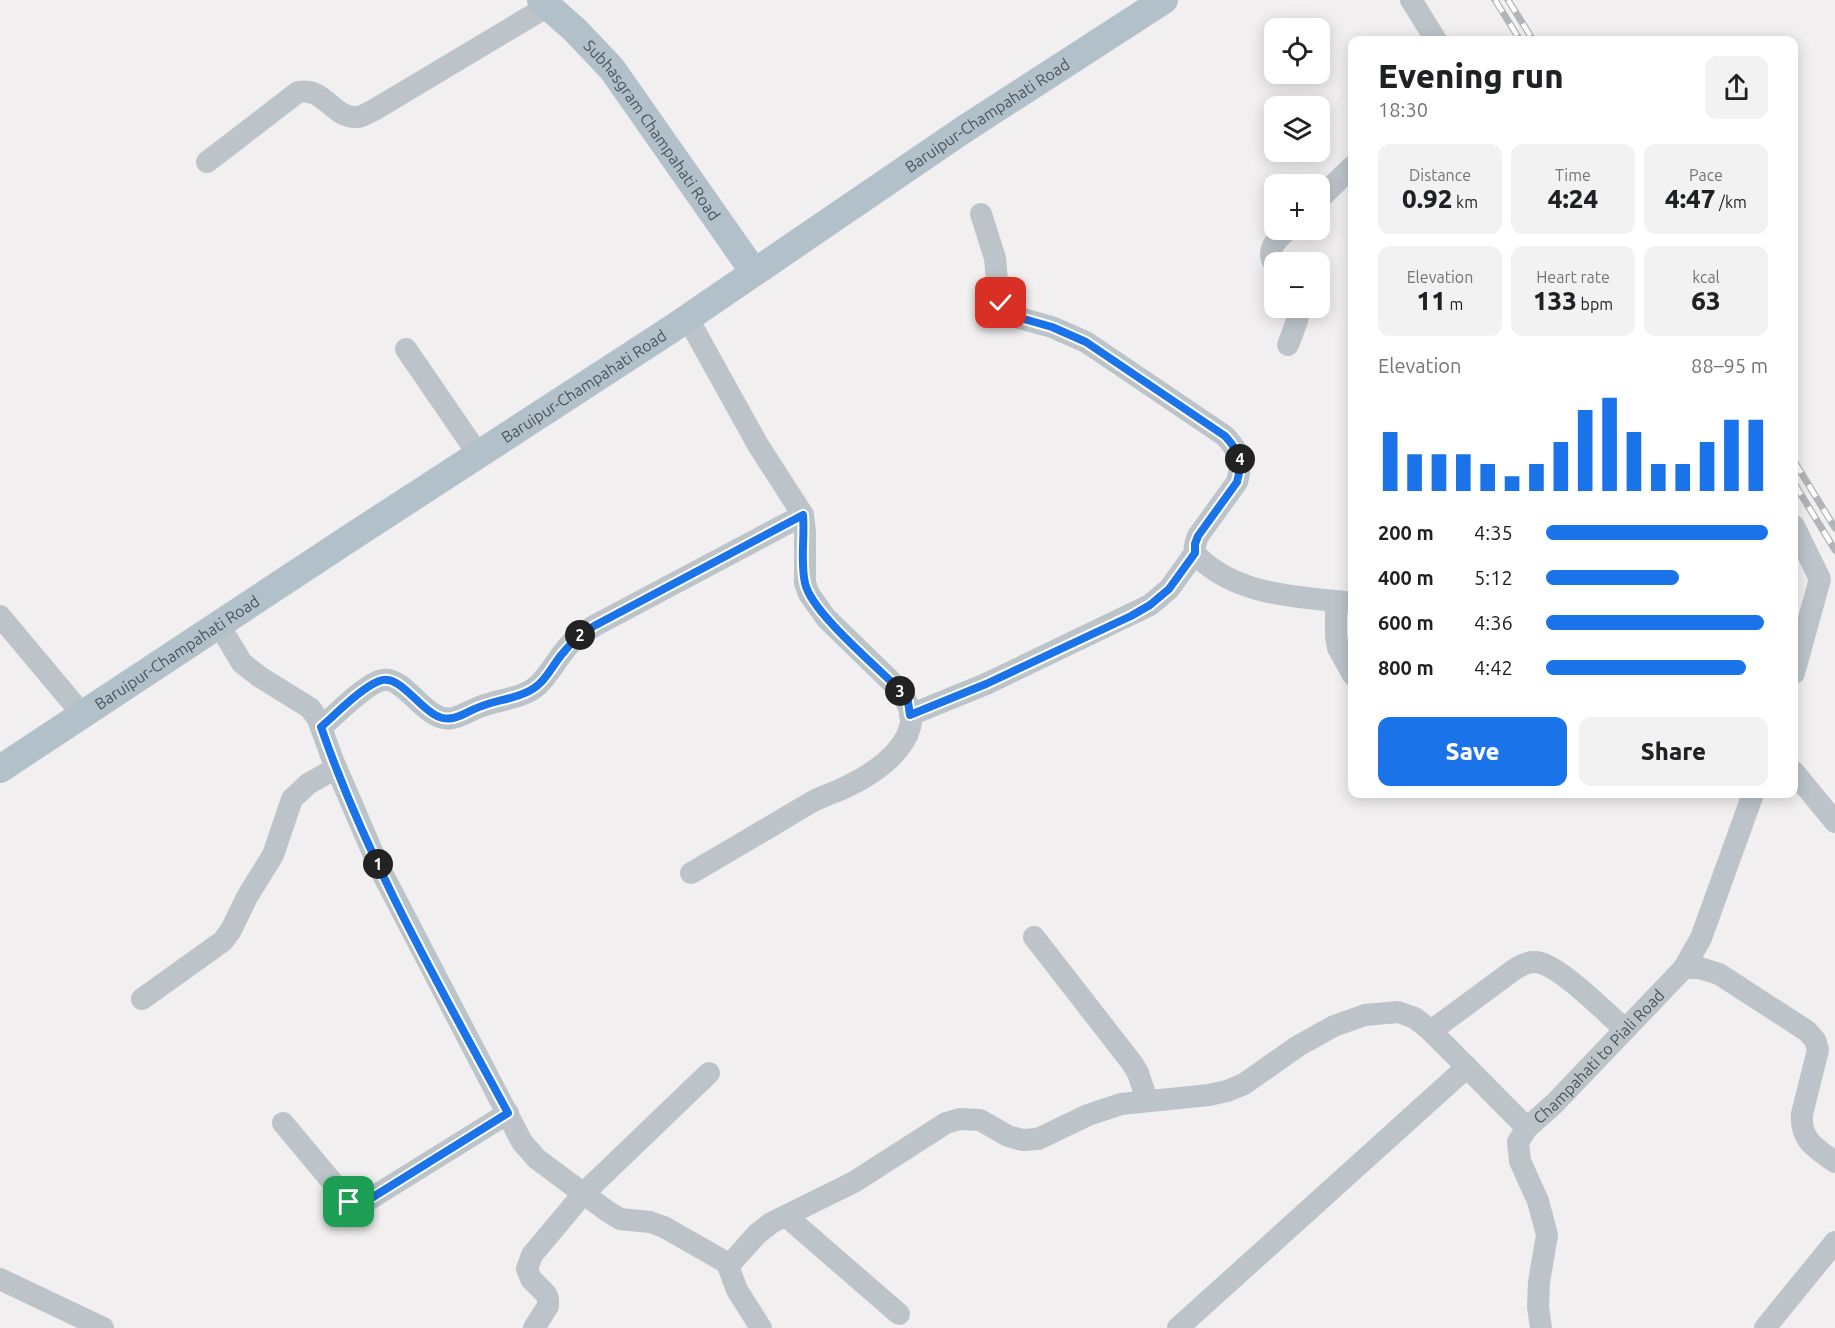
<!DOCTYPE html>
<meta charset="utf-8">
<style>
body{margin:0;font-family:Ubuntu,sans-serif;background:#f2f2f2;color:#202124;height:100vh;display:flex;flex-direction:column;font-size:22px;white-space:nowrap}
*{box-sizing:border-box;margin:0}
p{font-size:20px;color:#757577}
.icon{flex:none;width:33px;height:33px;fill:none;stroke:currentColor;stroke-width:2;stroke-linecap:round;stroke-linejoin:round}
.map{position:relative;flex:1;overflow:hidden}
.sheet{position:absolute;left:1348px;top:36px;width:450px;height:762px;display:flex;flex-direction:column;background:#fff;border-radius:12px;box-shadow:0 3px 15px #0003}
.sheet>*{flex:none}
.fabs{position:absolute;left:1264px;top:18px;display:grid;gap:12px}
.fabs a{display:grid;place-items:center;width:66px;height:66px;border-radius:12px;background:#fff;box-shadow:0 3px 15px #0003;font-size:30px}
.pin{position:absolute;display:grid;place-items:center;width:51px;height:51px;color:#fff;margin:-26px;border-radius:12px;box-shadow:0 3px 9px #0006}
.km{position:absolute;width:30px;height:30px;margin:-15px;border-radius:50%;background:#222;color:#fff;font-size:16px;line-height:30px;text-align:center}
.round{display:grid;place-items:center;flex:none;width:63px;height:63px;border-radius:12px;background:#f2f2f2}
.overview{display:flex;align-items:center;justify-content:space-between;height:102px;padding:0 30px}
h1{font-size:33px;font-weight:800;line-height:45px}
.stats{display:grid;grid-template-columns:repeat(3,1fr);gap:9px;height:102px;padding:6px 30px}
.stats div{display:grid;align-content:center;border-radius:12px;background:#f2f2f2;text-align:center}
.stats b{font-size:26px;font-weight:800}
.stats small{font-size:16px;font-weight:400}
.stats p{font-size:16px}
.chart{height:168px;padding:12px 30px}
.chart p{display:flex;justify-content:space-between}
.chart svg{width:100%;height:108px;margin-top:6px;stroke:#1a73e8;stroke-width:6}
.action{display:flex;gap:12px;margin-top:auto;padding:12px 30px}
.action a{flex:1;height:69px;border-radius:12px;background:#1a73e8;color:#fff;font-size:24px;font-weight:800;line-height:69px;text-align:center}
.action a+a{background:#f2f2f2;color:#202124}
ul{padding:0 30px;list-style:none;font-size:20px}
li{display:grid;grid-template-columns:96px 72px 1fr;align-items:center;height:45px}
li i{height:15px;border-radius:8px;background:#1a73e8}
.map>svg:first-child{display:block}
</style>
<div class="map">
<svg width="1835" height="1328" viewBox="0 0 1835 1328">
<rect width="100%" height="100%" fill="#f1efef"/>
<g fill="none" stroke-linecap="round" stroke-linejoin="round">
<g stroke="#bcc4ca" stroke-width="22">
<polyline points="1411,0 1436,40"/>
<path d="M207,162l91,-70c28,-5 35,27 59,25 6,0 12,-5 17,-7l174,-104"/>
<polyline points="1320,198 1353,166"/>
<path d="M981,214l14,44 3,34 7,18 11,7 36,10 34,15 139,94c14,15 18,25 12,46l-39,54c-2,6 -5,12 -2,18 3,5 9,9 14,13 40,30 95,30 143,36"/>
<path d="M1275,265c-10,-15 1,-25 12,-35"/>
<path d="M687,317l71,128 45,70 2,17v51l4,11 17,24 73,71c7,11 15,24 11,38 -7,27 -39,48 -62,59 -13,7 -25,9 -38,17 -39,23 -79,47 -119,70"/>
<polyline points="1288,345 1297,321 1299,308"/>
<polyline points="406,349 478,454"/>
<polyline points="1794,526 1820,579 1794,673"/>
<polyline points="1336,601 1336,636 1338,648 1353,675"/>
<polyline points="0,616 82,714"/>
<polyline points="219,625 242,663 260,677 310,708 318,719 332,758 379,867 522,1142 537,1159 607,1211 620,1219 650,1222 664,1227 727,1263 732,1262 757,1234 771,1223 854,1182 946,1123 960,1119 980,1120 1008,1136 1022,1140 1038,1139 1088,1115 1121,1104 1209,1095 1227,1091 1244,1084 1298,1046 1334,1026 1365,1015 1398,1012 1415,1018 1431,1031 1527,1128"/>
<polyline points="910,715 986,684 1150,605 1169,589 1195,553"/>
<path d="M321,727c15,-12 40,-39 58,-46 25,-10 46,44 74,37 10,-2 19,-9 29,-12 18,-7 41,-7 56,-21 14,-13 22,-33 37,-46 5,-5 13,-9 19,-13l209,-111"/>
<polyline points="1794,772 1835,822"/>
<polyline points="1034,937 1132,1063 1138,1073 1147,1100"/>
<path d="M1684,968h16l19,6 88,57 8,9 3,10 -16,64c-2,26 13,34 33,48"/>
<polyline points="142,999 223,941 231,930 247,897 273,855 292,799 308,784 336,768"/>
<path d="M1431,1031l84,-62c8,-5 16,-9 26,-6 23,7 64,49 84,66"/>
<polyline points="283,1123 349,1202 355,1205 365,1202 508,1113"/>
<polyline points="786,1216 899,1314"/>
<polyline points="727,1263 737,1290 761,1328"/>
<polyline points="0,1279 103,1328"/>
<polyline points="534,1328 548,1306 548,1299 546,1294 531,1279 527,1269 532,1255 583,1194 709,1073"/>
<polyline points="1178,1328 1467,1067"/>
<path id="s1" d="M1541,1328l-3,-21 1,-25 8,-47 -9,-34 -18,-40 -2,-19 9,-14 27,-24 130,-136 17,-30 52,-144"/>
<polyline points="1765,1328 1835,1242"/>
</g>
<g stroke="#b2c0ca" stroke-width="28">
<path id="s2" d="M541,0l34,30 37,39 142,203"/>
<path id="s3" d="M0,769l353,-233 317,-206 293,-200 201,-130"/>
</g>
<g stroke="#b2b5b8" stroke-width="7">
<g id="rail">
<polyline points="1495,0 1520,40"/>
<polyline points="1508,0 1533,40"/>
<polyline points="1794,461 1835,528"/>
<polyline points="1794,483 1835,550"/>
</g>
</g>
<use href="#rail" stroke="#fff" stroke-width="4.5" stroke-dasharray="14" stroke-linecap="butt"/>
</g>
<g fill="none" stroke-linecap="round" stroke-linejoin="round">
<g stroke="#fff" stroke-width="12">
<path id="route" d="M349,1202l6,3 10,-3 143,-89c-68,-126 -140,-251 -187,-386 15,-13 40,-39 58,-46 25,-10 46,44 74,37 10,-2 19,-9 29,-12 18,-7 41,-8 56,-21 10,-8 16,-22 25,-32 9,-12 19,-19 31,-27l209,-111c2,22 -3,46 2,68 6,29 71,83 94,106l9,13 2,13 76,-31 145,-68 19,-11 19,-16 26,-36v-9l3,-8 39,-54c6,-21 2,-31 -12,-46l-139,-94 -34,-15 -35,-10 -12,-7 -4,-7"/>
</g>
<use href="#route" stroke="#1a73e8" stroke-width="8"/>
</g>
<g text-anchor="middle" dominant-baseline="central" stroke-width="5" stroke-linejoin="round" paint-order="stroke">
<g font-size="16" fill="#49545a" stroke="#fff">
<text stroke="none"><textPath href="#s3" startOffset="1184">Baruipur-Champahati Road</textPath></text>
<text stroke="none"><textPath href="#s2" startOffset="172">Subhasgram Champahati Road</textPath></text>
<text stroke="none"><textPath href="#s3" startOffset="698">Baruipur-Champahati Road</textPath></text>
<text stroke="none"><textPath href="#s3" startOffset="212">Baruipur-Champahati Road</textPath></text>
<text stroke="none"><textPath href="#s1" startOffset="310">Champahati to Piali Road</textPath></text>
</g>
</g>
</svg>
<div class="fabs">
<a><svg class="icon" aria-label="locate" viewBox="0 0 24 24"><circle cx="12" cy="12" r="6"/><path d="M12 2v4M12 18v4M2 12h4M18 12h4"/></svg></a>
<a><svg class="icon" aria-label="layers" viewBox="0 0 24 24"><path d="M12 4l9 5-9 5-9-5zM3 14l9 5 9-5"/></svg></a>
<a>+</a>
<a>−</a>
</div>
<div class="pin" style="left:349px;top:1202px;background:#1e9e55"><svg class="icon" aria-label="arrive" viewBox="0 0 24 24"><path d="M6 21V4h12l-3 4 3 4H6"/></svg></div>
<div class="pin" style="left:1001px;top:303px;background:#d93025"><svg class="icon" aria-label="check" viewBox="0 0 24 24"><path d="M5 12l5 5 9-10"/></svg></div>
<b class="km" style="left:378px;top:864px">1</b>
<b class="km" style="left:580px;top:635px">2</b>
<b class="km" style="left:900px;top:691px">3</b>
<b class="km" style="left:1240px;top:459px">4</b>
<section class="sheet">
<div class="overview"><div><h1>Evening run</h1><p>18:30</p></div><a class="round"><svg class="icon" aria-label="share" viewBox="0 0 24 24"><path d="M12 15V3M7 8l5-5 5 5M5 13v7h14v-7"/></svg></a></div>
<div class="stats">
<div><p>Distance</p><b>0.92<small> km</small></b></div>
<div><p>Time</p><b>4:24</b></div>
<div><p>Pace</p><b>4:47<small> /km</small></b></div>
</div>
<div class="stats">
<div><p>Elevation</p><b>11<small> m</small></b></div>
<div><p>Heart rate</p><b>133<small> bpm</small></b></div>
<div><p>kcal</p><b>63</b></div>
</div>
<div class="chart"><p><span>Elevation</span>88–95 m</p>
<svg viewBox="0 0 160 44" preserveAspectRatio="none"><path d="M5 44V20M15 44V29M25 44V29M35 44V29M45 44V33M55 44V38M65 44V33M75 44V24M85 44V11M95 44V6M105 44V20M115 44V33M125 44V33M135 44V24M145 44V15M155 44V15"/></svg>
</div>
<ul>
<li><b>200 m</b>4:35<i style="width:100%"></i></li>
<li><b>400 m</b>5:12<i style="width:60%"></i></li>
<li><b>600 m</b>4:36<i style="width:98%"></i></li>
<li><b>800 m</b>4:42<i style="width:90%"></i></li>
</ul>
<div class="action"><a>Save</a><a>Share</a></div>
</section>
</div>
